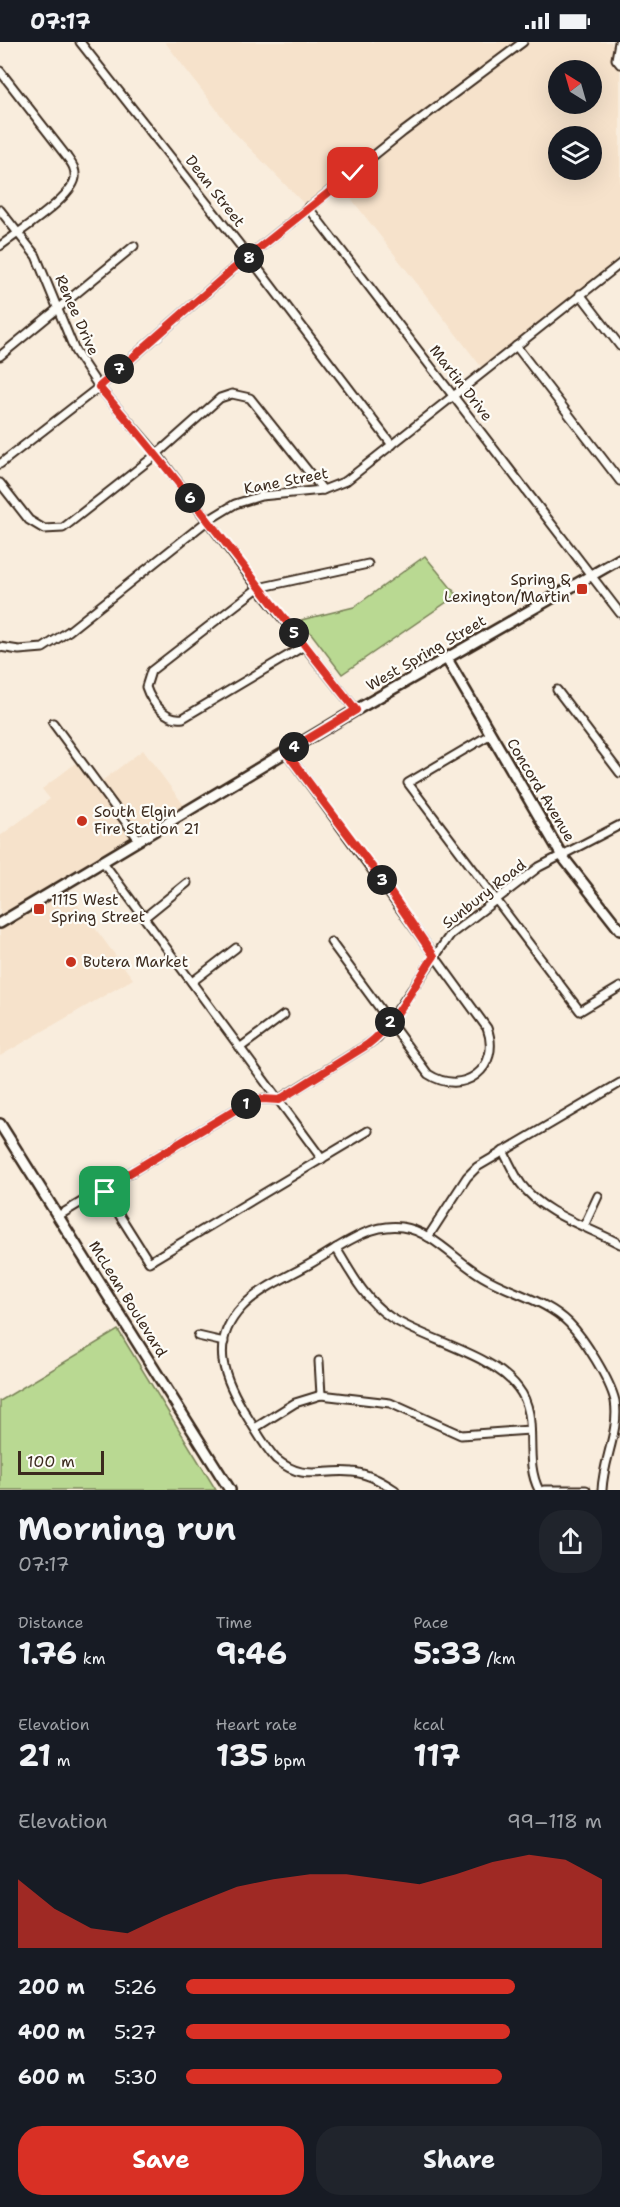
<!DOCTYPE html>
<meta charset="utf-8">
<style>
body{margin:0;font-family:"Shantell Sans",sans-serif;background:#20242c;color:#f1f3f6;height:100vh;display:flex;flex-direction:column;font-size:22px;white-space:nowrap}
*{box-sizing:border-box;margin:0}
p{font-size:20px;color:#9ea1a6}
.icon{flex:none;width:33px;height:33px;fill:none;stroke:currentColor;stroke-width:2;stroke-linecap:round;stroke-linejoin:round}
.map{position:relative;height:1448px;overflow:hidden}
.details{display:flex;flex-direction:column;background:#171b24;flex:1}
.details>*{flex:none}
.needle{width:39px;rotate:323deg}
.controls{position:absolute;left:548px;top:18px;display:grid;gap:12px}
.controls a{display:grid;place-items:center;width:54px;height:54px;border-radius:50%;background:#171b24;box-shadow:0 6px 24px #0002;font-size:30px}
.scale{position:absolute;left:18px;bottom:15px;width:86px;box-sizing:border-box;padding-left:6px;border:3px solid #3b2a1e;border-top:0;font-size:16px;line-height:21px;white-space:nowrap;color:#3b2a1e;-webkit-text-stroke:4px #fdfcf7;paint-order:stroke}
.pin{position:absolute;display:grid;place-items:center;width:51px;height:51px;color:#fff;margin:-26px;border-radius:12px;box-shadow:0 3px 9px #0006}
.km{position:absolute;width:30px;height:30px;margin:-15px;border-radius:50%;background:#222;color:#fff;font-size:16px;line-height:30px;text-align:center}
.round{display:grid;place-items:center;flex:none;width:63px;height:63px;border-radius:24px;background:#20242c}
.overview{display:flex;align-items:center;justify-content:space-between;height:102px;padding:0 18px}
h1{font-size:33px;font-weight:700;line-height:45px}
.stats{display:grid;grid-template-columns:repeat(3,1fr);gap:9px;height:102px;padding:6px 18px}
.stats div{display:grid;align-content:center}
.stats b{font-size:30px;font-weight:700}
.stats small{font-size:16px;font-weight:400}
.stats p{font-size:16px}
.chart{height:168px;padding:12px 18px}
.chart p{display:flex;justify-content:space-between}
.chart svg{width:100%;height:108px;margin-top:6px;fill:#d93025;opacity:.7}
.cta{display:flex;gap:12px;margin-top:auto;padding:12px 18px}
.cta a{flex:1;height:69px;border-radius:24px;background:#d93025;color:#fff;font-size:24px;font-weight:700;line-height:69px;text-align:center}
.cta a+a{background:#20242c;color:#f1f3f6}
ul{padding:0 18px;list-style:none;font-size:20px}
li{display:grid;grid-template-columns:96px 72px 1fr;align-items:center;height:45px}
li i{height:15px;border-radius:8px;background:#d93025}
.status{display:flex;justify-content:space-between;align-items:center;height:42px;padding:0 30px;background:#171b24;direction:ltr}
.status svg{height:16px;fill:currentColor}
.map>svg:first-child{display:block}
</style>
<div class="status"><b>07:17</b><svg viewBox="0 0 49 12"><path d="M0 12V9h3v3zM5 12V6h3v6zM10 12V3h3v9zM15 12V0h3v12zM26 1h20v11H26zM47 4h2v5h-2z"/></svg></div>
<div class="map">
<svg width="620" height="1448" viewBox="0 0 620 1448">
<rect width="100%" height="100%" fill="#f9eddd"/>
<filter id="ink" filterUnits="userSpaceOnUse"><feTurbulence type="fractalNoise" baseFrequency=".0167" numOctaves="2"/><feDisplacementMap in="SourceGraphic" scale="12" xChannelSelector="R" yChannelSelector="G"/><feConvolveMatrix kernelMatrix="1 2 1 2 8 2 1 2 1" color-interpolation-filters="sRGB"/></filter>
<g filter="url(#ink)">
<g fill="#f6e2cb" fill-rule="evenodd">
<path d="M165,0h446l9,19v191l-4,14 -133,103 -143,-185 -32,24 -75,-77zM558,28h33v34h-33zM558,94h33v34h-33z"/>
<polygon points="143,708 186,766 0,879 0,794 50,757 42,747 76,721 95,744"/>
<polygon points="65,846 133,937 0,1014 0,885"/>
</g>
<g fill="#b9d992" stroke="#7a8258" stroke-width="1.5">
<polygon points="425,514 457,553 342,632 301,578 354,565"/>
<polygon points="118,1288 216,1448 0,1448 0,1359"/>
</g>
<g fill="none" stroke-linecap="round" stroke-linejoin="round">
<g stroke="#3b2a1e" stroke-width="11">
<g id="street">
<polyline points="80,0 250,216 392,403"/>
<polyline points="619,0 616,17 620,22"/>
<path d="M0,29l67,86c5,7 9,12 8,21 -3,20 -58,55 -75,68"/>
<polyline points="308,165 620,571"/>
<polyline points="0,168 36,214 75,309 99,345 157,412 258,546 356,668"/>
<polyline points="580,252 620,304"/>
<polyline points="516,304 620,439"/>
<polyline points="0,314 134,204"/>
<polyline points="0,422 99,345 232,228 403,90 523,0"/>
<polyline points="0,441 29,478 44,487 63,486 157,412 220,356 232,352 250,356 323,448"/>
<path d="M304,604l-121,72c-17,3 -32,-16 -37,-31l5,-16 107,-83 110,-24"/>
<polyline points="0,605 19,608 43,606 69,589 207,479 235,462 261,454 323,448 346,439 620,222"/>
<polyline points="557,648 620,731"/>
<polyline points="53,681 139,798"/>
<polyline points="491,692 408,741 580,969 620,945"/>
<path d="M286,710l201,276c15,40 -24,69 -59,46l-97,-132"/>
<polyline points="103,820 322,1117"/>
<polyline points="145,875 187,841"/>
<polyline points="192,940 236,906"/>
<polyline points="241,1005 284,973"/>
<path d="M503,1109c6,11 11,23 18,33 23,31 66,42 99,60"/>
<polyline points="103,1147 149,1220 368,1089"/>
<polyline points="58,1174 245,1062 262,1057 278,1058 367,1003 378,995 390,979 450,893 539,825 620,783"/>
<polyline points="584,1184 598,1154"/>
<polyline points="428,1195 467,1135 477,1125 620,1041"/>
<path d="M336,1206c15,25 29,52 54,69 35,23 103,37 128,71 23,29 4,70 21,102"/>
<polyline points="198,1294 224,1300"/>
<polyline points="319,1319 321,1353"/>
<polyline points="255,1386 295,1361 321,1353 390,1361 461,1393 530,1388"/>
<path d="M395,1448c-12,-8 -29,-17 -43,-18 -32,-3 -48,10 -76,-13 -11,-12 -19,-27 -28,-41 -23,-37 -41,-74 -6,-111 19,-20 50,-32 73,-46 26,-15 54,-38 87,-34 30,4 54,34 80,49 28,17 64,24 87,47 15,15 41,57 46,78 5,30 -12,59 -13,89"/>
<polyline points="544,1448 586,1448"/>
</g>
</g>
<g stroke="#3b2a1e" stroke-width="14">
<g id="secondary">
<polyline points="447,617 562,814 620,888"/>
<polyline points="0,881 356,668 620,517"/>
<polyline points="0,1082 230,1448"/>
</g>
</g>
<use href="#street" stroke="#fdfcf7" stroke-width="7"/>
<use href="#secondary" stroke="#fdfcf7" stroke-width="9"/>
</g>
</g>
<g fill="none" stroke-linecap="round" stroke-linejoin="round" filter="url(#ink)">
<g stroke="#fff" stroke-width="12">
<path id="route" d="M105,1150l-2,-3 142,-85 17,-5 17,1 88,-55c29,-21 47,-60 67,-89l-52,-76 -96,-128 70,-42c-86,-107 -167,-219 -257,-323l133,-117 121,-97"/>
</g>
<use href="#route" stroke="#d93025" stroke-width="8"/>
</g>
<g fill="#c8321e" stroke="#fdfcf7" stroke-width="2">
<rect x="576" y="541" width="12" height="12" rx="3"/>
<circle cx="82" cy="779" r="6"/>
<rect x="33" y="861" width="12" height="12" rx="3"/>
<circle cx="71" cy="920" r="6"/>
</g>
<g text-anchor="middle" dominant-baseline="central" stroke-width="4.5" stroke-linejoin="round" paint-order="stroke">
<g font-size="15" fill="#3b2a1e" stroke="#fdfcf7">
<text transform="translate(215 149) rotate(52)">Dean Street</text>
<text transform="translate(77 273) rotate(66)">Renee Drive</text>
<text transform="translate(461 341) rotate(52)">Martin Drive</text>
<text transform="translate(286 439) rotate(-11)">Kane Street</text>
<text transform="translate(426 611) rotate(-30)">West Spring Street</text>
<text transform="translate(541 748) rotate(59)">Concord Avenue</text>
<text transform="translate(484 852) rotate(-38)">Sunbury Road</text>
<text transform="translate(128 1257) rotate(58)">McLean Boulevard</text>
</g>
<g font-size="15" fill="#3b2a1e" stroke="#fdfcf7" text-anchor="start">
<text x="570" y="538" text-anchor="end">Spring &amp;<tspan x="570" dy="17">Lexington/Martin</tspan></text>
<text x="94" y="770">South Elgin<tspan x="94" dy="17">Fire Station 21</tspan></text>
<text x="51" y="858">1115 West<tspan x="51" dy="17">Spring Street</tspan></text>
<text x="83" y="920">Butera Market</text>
</g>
</g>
</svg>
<div class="controls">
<a><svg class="needle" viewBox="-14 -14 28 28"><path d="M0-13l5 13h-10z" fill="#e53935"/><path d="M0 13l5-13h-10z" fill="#9ea1a6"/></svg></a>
<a><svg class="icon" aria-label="layers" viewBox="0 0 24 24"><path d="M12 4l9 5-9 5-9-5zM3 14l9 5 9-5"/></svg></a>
</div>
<div class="scale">100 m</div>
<div class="pin" style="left:105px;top:1150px;background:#1e9e55"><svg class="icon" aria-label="arrive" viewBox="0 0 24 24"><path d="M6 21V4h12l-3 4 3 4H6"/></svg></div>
<div class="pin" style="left:353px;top:131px;background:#d93025"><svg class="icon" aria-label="check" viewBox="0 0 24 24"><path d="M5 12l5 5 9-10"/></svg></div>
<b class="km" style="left:246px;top:1062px">1</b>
<b class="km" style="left:390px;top:980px">2</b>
<b class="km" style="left:382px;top:838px">3</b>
<b class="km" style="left:294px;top:705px">4</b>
<b class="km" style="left:294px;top:591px">5</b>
<b class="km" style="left:190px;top:456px">6</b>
<b class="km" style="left:119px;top:327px">7</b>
<b class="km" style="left:249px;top:216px">8</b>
</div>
<section class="details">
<div class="overview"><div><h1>Morning run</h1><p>07:17</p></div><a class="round"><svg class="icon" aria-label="share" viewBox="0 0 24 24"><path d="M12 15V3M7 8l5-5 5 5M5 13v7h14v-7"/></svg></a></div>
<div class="stats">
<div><p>Distance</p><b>1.76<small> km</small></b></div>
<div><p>Time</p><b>9:46</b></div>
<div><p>Pace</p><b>5:33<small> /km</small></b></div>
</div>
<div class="stats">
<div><p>Elevation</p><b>21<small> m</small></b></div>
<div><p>Heart rate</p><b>135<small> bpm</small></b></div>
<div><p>kcal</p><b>117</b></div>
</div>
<div class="chart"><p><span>Elevation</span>99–118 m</p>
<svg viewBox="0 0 160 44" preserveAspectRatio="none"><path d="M0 44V16L10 28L20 36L30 38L40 31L50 25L60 19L70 16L80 14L90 14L100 16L110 18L120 14L130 9L140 6L150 8L160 16V44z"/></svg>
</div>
<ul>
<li><b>200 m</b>5:26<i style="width:79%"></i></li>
<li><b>400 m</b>5:27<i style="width:78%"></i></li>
<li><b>600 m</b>5:30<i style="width:76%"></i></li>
</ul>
<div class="cta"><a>Save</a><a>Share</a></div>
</section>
